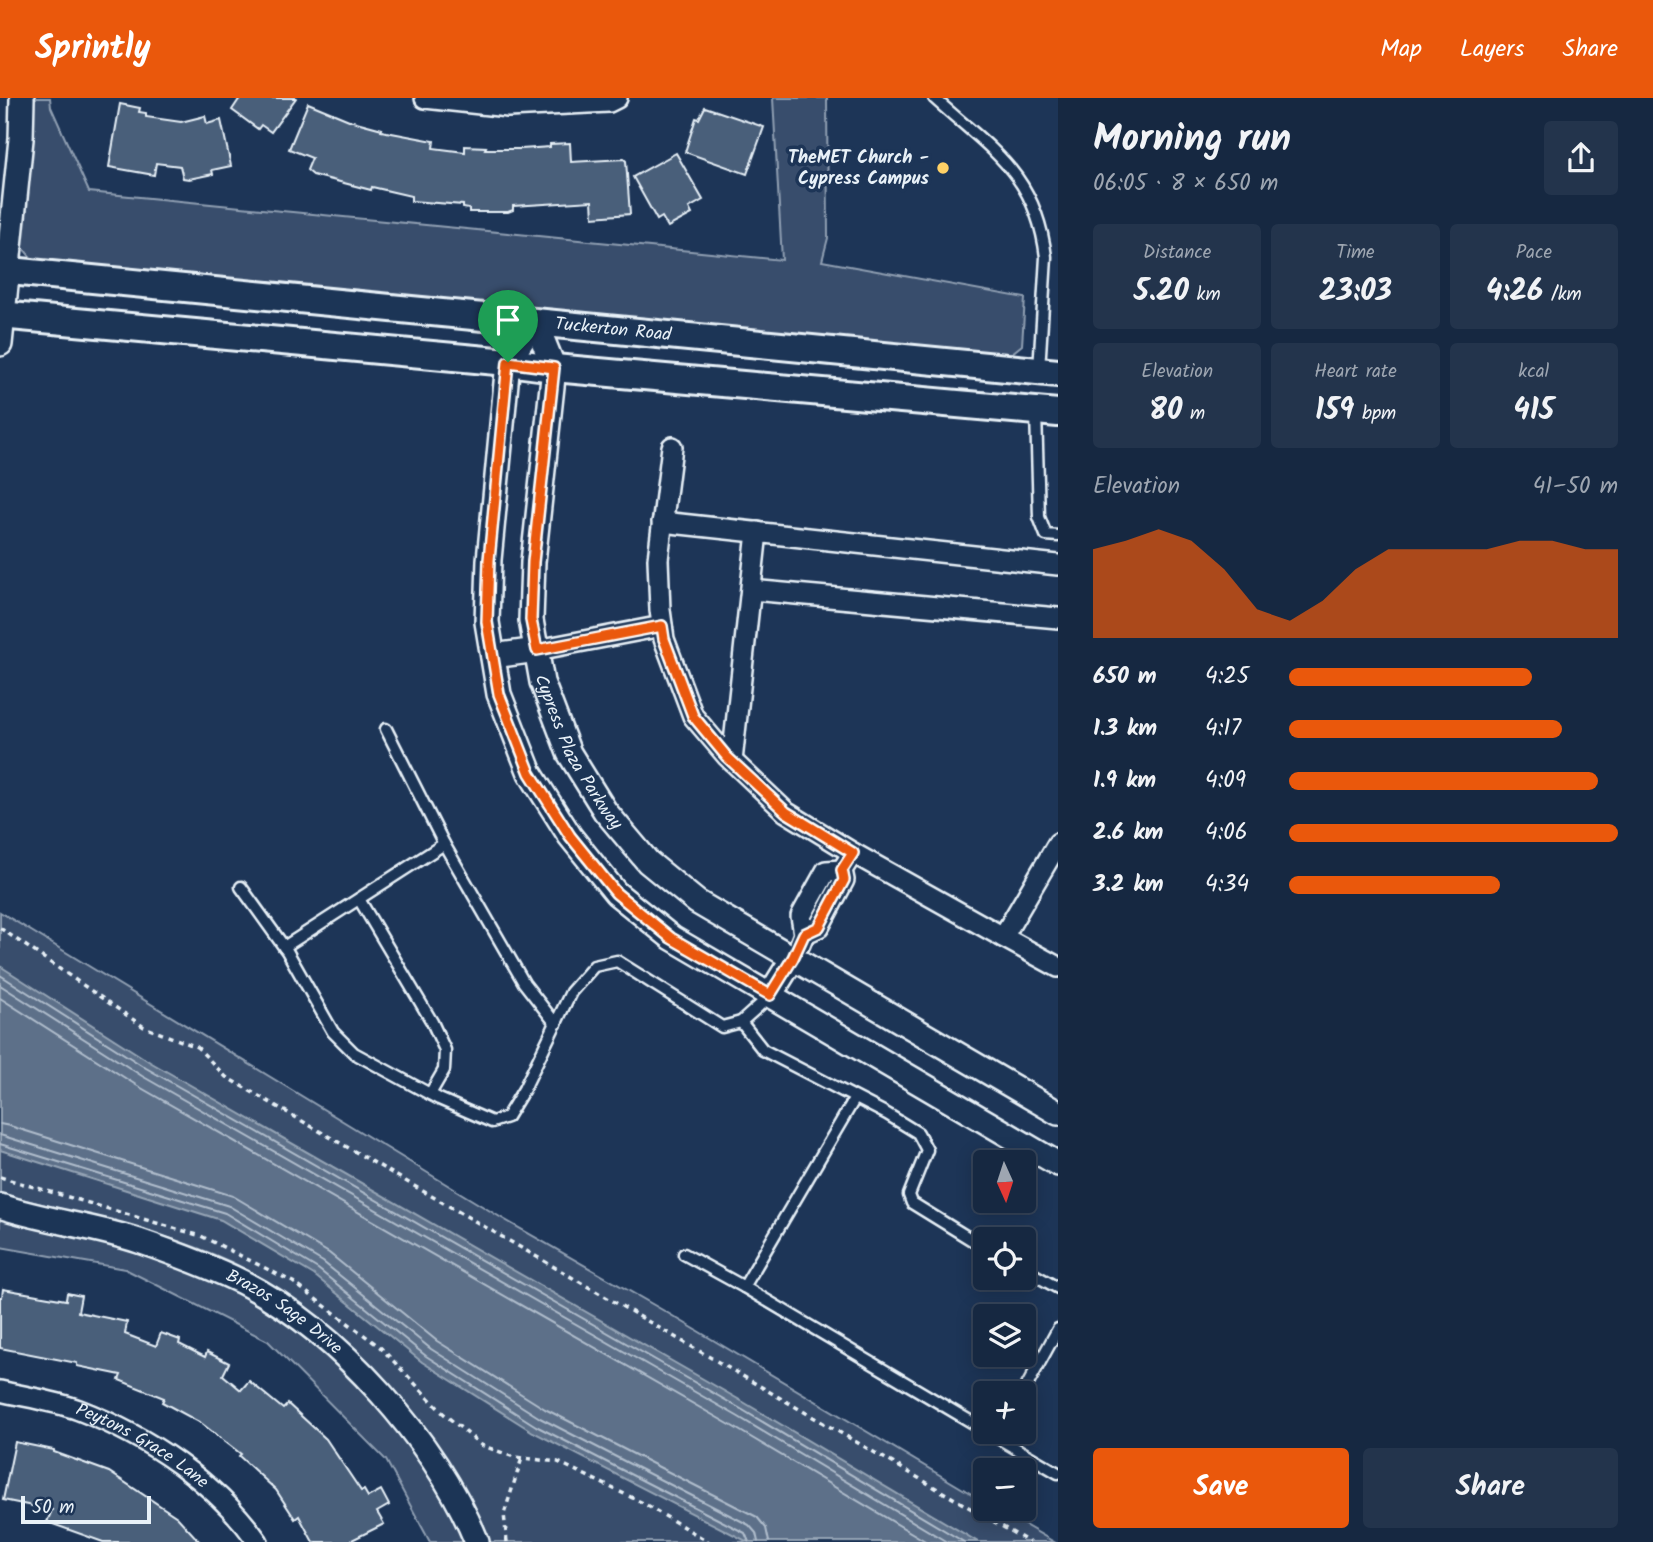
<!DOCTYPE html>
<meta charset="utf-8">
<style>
body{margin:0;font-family:Kalam,sans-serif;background:#23344c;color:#f1f3f6;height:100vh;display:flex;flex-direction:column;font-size:26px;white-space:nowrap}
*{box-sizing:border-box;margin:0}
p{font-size:23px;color:#9ea6b1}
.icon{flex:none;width:38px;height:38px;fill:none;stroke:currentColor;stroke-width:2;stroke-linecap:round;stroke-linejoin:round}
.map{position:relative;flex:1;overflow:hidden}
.sheet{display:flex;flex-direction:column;background:#162841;width:595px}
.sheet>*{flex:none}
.needle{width:46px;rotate:177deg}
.tools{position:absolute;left:973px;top:1052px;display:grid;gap:14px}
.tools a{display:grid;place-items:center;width:63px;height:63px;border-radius:7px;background:#162841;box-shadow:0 4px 18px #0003,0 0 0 2px #35445a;font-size:35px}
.scale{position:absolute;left:21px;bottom:18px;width:130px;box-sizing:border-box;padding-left:7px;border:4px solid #e8f1f8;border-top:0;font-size:19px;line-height:24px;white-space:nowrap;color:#e8f1f8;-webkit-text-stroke:5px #1d3557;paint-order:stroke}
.pin{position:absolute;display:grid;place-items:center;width:60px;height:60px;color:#fff;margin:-72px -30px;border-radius:50% 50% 50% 0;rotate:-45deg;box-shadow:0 0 7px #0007}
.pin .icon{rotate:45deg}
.round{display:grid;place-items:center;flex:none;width:74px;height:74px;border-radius:7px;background:#23344c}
.head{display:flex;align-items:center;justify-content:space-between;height:119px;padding:0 35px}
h1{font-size:38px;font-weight:700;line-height:52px}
.stats{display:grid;grid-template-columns:repeat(3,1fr);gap:10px;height:119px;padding:7px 35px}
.stats div{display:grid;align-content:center;border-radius:7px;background:#23344c;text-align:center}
.stats b{font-size:30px;font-weight:700}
.stats small{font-size:19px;font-weight:400}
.stats p{font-size:19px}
.chart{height:196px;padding:14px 35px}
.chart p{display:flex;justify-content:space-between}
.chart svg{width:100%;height:126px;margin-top:7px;fill:#ea580c;opacity:.7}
.primary-button{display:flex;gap:14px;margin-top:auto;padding:14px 35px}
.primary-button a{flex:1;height:80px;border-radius:7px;background:#ea580c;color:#fff;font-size:28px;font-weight:700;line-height:80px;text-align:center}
.primary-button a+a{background:#23344c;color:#f1f3f6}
ul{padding:0 35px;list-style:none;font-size:23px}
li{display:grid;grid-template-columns:112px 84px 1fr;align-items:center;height:52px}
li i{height:18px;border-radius:9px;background:#ea580c}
header{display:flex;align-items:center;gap:42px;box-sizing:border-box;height:98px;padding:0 35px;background:#ea580c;color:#fff}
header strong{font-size:33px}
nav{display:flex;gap:38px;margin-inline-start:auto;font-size:24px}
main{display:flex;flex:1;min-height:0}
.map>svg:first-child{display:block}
</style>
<header>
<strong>Sprintly</strong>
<nav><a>Map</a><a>Layers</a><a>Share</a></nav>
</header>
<main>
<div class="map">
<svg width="1058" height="1444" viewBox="0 0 1058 1444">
<rect width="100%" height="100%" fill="#1d3557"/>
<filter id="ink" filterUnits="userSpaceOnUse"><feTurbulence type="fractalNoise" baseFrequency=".0143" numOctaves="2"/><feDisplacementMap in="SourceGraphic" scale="14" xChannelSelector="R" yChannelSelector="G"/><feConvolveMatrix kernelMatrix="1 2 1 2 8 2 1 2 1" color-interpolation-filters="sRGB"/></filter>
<g filter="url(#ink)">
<g fill="#374d6c" stroke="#909fb2" stroke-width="2">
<polygon points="32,0 50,0 51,9 89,94 782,162 773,0 827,0 828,140 822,163 1025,200 1022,247 1012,255 1002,256 33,162 23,150 21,127 33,20"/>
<path d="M0,814l500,305 166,95 319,190v6l12,1 57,33h-565c-40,-108 -152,-229 -256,-279 -74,-35 -155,-48 -233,-70z"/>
<path d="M0,1118c60,15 121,28 179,49 116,43 243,161 287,277h-36l-44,-82 -118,-119 -143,-72 -125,-22z"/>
</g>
<polygon fill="#5d7089" stroke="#95a4b5" stroke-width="2" points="0,868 150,964 745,1305 978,1444 748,1444 533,1334 422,1264 314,1177 221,1122 0,1052"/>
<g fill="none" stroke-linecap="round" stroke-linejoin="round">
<g stroke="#b0bdcc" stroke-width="2">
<polyline points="0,877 146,970 741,1311 964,1444"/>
<polyline points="0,887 142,978 737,1318 947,1444"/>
<polyline points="0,900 136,987 732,1328 927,1444"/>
<polyline points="0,1026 10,1028 233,1098 329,1155 437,1243 545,1311 757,1419 766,1430 769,1444"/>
<polyline points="0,1037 229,1108 323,1164 431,1251 540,1320 749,1427 756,1435 758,1444"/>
<polyline points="0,1046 225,1115 318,1171 426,1258 536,1328 745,1435 749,1444"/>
</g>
</g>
<g fill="#495e7a" stroke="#e8f1f8" stroke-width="2">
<polygon points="240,0 296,0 271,34 261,27 258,31 232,12"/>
<polygon points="308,5 349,22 382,31 381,33 434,43 433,50 465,54 465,48 486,49 485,51 521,51 550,49 550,46 570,45 571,64 624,61 626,63 630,116 593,119 592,103 513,108 513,112 508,114 469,114 469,111 463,110 463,107 411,103 411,98 372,89 371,92 313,77 307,72 312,60 289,51"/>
<polygon points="120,6 140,10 139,14 146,15 146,19 181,24 205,18 207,26 221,22 231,68 212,72 213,76 189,81 183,80 180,68 156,65 154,77 109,69"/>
<polygon points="705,9 764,29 747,76 685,54 696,20 699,21"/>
<polygon points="676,55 703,102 689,110 692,116 668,129 662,119 657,122 633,79"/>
<polygon points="3,1191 66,1202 67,1195 81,1198 78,1214 127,1224 125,1236 156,1248 161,1235 180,1242 179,1246 205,1259 207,1254 229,1265 223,1277 241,1292 249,1283 283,1311 288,1306 326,1341 361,1393 364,1392 368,1399 381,1392 389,1407 377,1414 384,1426 348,1444 313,1444 299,1418 295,1421 276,1392 239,1358 241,1356 201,1325 162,1304 164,1300 119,1282 121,1277 77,1268 77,1265 0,1250 0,1199 2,1199"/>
<polygon points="15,1344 54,1352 54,1354 109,1374 177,1419 200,1444 103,1444 47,1424 52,1412 3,1402"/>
</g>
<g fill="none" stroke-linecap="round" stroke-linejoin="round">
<g stroke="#e8f1f8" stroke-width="15">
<g id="service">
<path d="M934,0c56,51 102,75 112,159l-7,113"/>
<polyline points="1036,314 1039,419 1046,437 1058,438"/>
<polyline points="386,631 444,746 524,885 556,926"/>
<polyline points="241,789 287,853 333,934 354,955 439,1001 492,1024 507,1019 524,991 571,894 594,868 617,863 722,929 741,924 770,898"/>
<polyline points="359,801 432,924 445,952 444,972 430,996"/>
<polyline points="284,849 444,746"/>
<polyline points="741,924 763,952 887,1016 918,1035 927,1052 909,1097 912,1105 985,1150"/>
<polyline points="855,1000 744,1189 985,1332"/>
<polyline points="684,1156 744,1189"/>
<polyline points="1024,1171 1058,1190"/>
<polyline points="1023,1295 1058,1231"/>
<polyline points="998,1340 1058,1375"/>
</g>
</g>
<g stroke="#e8f1f8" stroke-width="24">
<g id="minor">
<polyline points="425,0 508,9 609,4 617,0"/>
<polyline points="672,349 658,461 660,512 664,541 693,618 727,658 786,714 853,755"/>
<polyline points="662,424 1058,467"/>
<polyline points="751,492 1058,520"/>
<polyline points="537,552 662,528"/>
<polyline points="732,663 757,434"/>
<polyline points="804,836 819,829 844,782 842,772 853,755 1003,839 1058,745"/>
<polyline points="1003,839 1058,869"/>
<polyline points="800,846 804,836 801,818 826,773 842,772"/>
<path id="s1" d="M0,1293c26,6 54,10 79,19 68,26 137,72 179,132"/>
</g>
</g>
<g stroke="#e8f1f8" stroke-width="28">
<g id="tertiary">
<polyline points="535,223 508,264 489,462 487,524 499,596 530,675 570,738 616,795 672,840 1058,1066"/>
<path id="s2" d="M535,223l19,47 -21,194 -2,58 11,62 27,71 36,58 43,51 49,40 361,211"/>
<polyline points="0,246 21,41 22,0"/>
<polyline points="493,558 537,552"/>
<polyline points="770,897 793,860"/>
<path id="s3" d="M0,1108c45,15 94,20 139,35 35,12 70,25 103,41 98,50 194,160 235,260"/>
</g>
</g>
<g stroke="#e8f1f8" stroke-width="32">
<g id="secondary">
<path id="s4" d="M0,172l1058,103"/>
<polyline points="0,217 508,264 554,270 1058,315"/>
</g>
</g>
<g stroke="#e8f1f8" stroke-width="3.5" stroke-dasharray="5 5" stroke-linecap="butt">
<polyline points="0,830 144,929 197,949 226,979 1029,1444"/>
<polyline points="0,1079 201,1138 293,1184 380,1249 443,1315 481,1347 514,1359 558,1364 641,1404 709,1444"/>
<polyline points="507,1444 504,1416 522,1360"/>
</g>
<use href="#service" stroke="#1d3557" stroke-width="10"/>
<use href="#minor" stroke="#1d3557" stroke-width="19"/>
<use href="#tertiary" stroke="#1d3557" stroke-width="23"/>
<use href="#secondary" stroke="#1d3557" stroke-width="26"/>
</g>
</g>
<g fill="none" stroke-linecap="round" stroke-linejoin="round" filter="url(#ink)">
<g stroke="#fff" stroke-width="14">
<polygon id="route" points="508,264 554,270 533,464 531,522 537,552 662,528 664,541 693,618 727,659 786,714 853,755 842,772 844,782 819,829 804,836 793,860 770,897 671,840 616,795 570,738 530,675 499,596 487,524 489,462"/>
</g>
<use href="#route" stroke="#ea580c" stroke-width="9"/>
</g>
<circle fill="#ffd166" stroke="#1d3557" stroke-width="2.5" cx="943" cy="70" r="7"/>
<g text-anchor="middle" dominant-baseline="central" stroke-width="7" stroke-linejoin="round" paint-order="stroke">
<g font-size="18" font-weight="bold" fill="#e8f1f8" stroke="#1d3557" text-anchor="end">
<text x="929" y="60">TheMET Church -<tspan x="929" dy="21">Cypress Campus</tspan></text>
</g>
<g font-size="18" fill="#e8f1f8" stroke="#1d3557">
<text stroke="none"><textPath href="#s4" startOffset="616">Tuckerton Road</textPath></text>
<text stroke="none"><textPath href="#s2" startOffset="446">Cypress Plaza Parkway</textPath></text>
<text stroke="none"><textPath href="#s3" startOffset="306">Brazos Sage Drive</textPath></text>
<text stroke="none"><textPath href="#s1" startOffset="154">Peytons Grace Lane</textPath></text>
</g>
</g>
</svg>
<div class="tools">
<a><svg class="needle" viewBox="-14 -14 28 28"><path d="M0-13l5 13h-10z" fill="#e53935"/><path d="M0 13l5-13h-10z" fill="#9ea6b1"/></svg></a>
<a><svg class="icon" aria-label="locate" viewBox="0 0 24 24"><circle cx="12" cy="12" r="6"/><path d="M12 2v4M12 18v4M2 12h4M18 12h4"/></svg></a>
<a><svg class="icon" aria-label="layers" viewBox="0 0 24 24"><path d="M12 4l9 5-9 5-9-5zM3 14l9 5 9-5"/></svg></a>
<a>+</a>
<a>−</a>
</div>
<div class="scale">50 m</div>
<div class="pin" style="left:508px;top:264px;background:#1e9e55"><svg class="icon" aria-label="arrive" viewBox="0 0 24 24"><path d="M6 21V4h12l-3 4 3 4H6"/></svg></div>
</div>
<section class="sheet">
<div class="head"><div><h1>Morning run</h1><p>06:05 · 8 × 650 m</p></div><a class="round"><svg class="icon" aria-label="share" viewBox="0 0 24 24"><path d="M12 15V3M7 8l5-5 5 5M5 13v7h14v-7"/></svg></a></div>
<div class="stats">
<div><p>Distance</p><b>5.20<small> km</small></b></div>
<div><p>Time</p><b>23:03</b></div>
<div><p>Pace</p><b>4:26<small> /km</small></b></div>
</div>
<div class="stats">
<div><p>Elevation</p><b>80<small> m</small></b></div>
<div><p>Heart rate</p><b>159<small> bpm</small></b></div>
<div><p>kcal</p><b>415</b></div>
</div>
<div class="chart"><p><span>Elevation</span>41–50 m</p>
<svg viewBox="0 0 160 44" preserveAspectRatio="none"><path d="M0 44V13L10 10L20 6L30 10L40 20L50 34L60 38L70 31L80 20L90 13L100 13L110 13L120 13L130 10L140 10L150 13L160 13V44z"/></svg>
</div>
<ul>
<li><b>650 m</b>4:25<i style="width:74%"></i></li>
<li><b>1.3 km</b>4:17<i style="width:83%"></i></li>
<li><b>1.9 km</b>4:09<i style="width:94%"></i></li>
<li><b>2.6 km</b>4:06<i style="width:100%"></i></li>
<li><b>3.2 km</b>4:34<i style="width:64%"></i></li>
</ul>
<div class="primary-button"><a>Save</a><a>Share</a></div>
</section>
</main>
